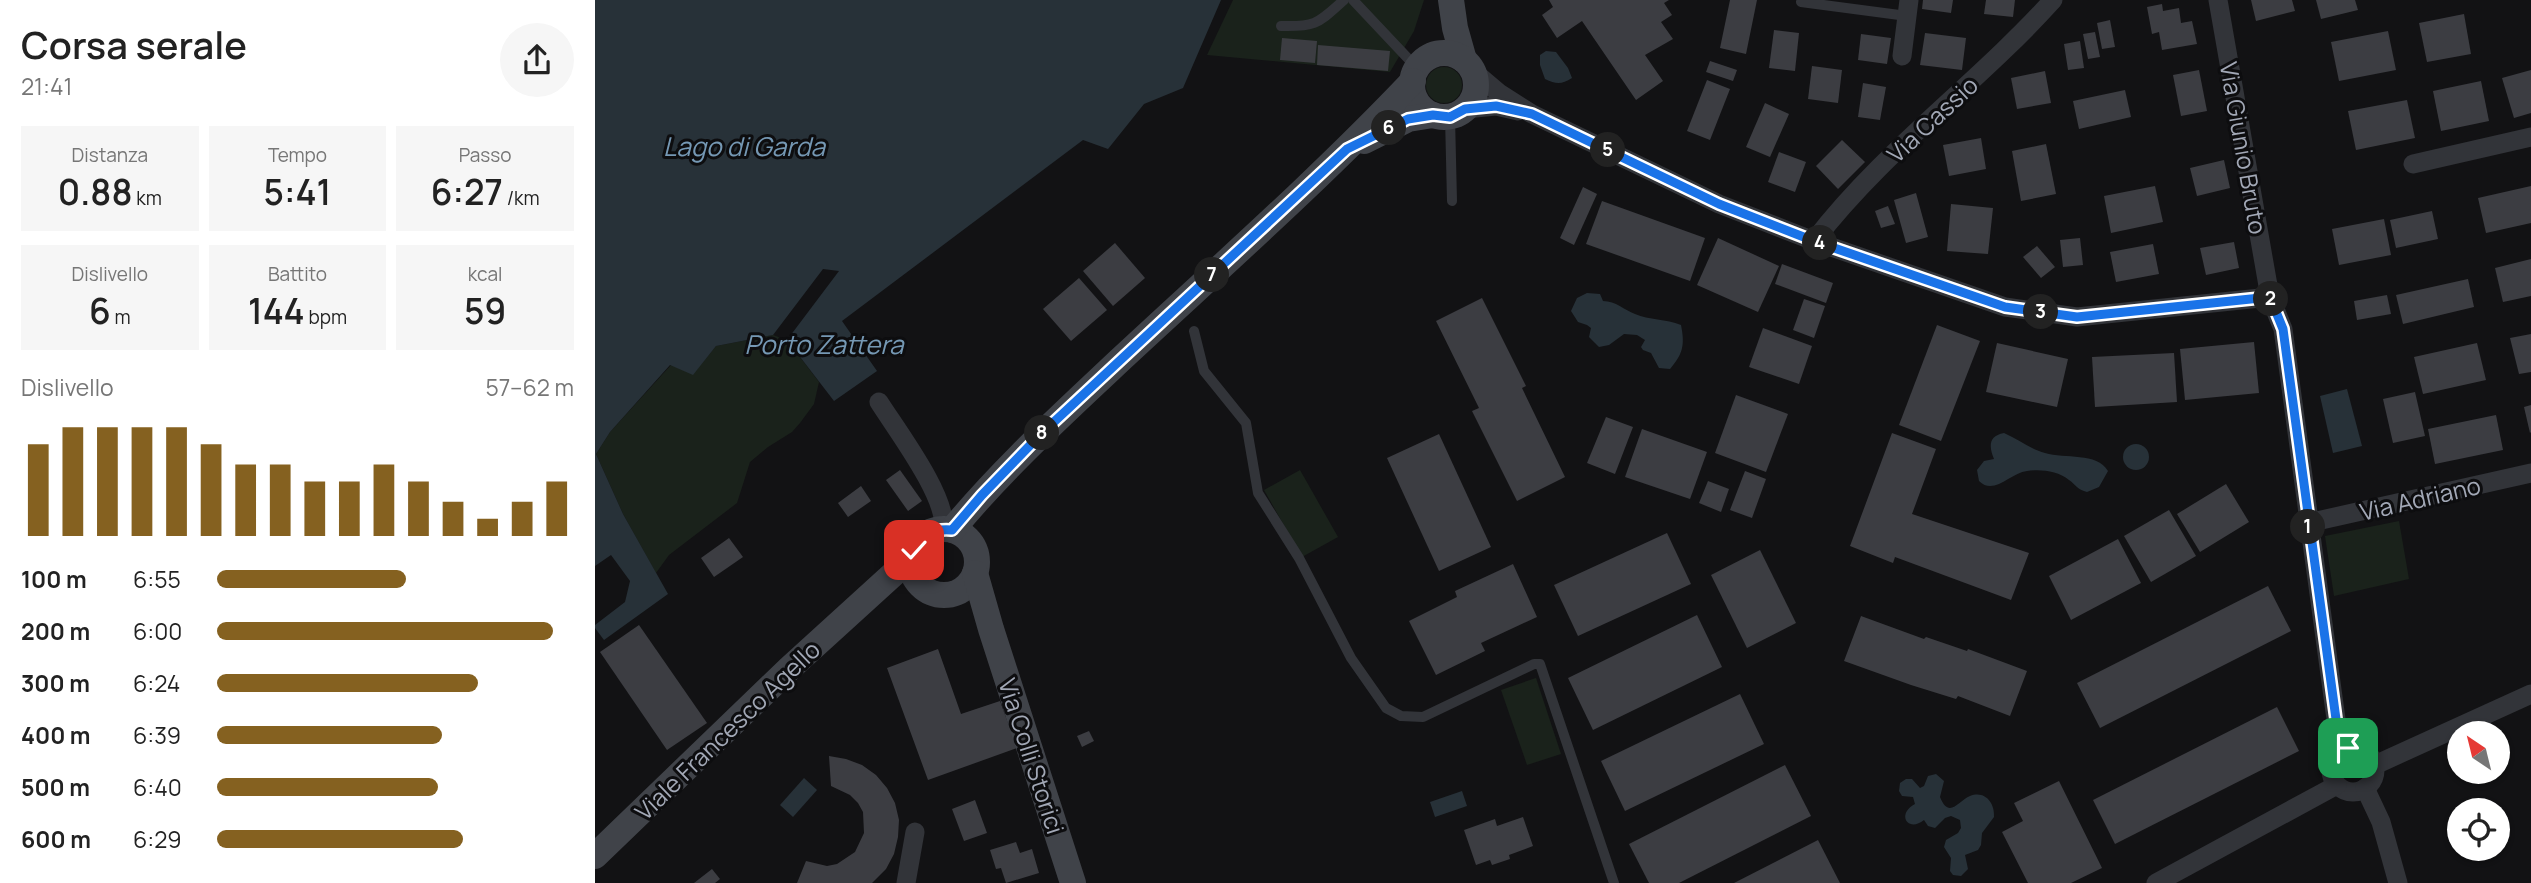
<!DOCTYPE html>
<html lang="it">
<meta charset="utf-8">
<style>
body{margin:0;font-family:Manrope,sans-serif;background:#f6f6f6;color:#222;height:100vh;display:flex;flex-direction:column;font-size:26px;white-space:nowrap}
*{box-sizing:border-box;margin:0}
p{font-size:23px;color:#767676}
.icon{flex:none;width:38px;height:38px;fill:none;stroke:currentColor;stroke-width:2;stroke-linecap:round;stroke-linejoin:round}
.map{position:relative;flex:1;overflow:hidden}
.details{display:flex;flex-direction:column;background:#fff;width:595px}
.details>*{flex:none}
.needle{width:46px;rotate:325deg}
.buttons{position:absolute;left:1852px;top:721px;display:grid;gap:14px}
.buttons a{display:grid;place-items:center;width:63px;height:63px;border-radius:50%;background:#fff;box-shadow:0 2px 5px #0004;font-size:35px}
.pin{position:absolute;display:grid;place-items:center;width:60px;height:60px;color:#fff;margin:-30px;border-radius:14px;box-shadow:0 4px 10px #0006}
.km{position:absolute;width:35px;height:35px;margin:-18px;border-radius:50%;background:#222;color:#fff;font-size:19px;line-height:35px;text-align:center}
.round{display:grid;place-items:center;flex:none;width:74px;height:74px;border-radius:37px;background:#f6f6f6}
.summary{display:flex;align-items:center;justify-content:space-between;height:119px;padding:0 21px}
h1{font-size:38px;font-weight:600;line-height:52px}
.stats{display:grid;grid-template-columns:repeat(3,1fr);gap:10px;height:119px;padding:7px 21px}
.stats div{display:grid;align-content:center;border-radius:0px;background:#f6f6f6;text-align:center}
.stats b{font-size:35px;font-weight:600}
.stats small{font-size:19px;font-weight:400}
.stats p{font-size:19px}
.chart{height:196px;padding:14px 21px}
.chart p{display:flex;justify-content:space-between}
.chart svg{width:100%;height:126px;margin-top:7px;stroke:#856120;stroke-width:6}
ul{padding:0 21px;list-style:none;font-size:23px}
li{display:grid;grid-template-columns:112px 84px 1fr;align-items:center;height:52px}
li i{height:18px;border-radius:9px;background:#856120}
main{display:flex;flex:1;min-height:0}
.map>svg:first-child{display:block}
</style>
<main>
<section class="details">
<div class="summary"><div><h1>Corsa serale</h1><p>21:41</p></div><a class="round"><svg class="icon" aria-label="share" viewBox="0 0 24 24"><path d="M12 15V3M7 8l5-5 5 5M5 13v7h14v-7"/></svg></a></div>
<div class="stats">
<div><p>Distanza</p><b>0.88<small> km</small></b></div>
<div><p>Tempo</p><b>5:41</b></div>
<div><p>Passo</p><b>6:27<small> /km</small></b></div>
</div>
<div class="stats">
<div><p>Dislivello</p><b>6<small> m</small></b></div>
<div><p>Battito</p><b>144<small> bpm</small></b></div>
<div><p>kcal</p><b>59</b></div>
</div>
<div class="chart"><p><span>Dislivello</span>57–62 m</p>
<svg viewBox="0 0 160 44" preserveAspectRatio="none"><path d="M5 44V12M15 44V6M25 44V6M35 44V6M45 44V6M55 44V12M65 44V19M75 44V19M85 44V25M95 44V25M105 44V19M115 44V25M125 44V32M135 44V38M145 44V32M155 44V25"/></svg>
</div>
<ul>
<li><b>100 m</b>6:55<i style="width:53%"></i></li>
<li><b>200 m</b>6:00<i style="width:94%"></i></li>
<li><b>300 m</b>6:24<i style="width:73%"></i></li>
<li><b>400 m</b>6:39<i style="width:63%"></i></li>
<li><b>500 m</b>6:40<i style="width:62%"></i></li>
<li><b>600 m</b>6:29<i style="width:69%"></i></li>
</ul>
</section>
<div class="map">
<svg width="1936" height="883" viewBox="0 0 1936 883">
<rect width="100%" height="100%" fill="#121214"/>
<g fill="#1a221b">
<polygon points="638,0 829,0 819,31 795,72 612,55"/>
<circle cx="849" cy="85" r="18"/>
<polygon points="178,335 192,340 224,382 219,404 205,423 197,432 173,447 155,462 142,503 74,555 61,573 28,514 1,454 15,432 76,365 98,374 121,346"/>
<polygon points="705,470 743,537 707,557 669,490"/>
<polygon points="1804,521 1814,579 1739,596 1730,536"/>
<polygon points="941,678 966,754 932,765 906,690"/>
</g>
<g fill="#273138">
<polygon points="0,0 626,0 588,88 549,104 513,149 488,140 247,321 282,371 239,401 192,340 244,271 228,269 178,335 121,346 98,375 75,365 15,432 1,454 28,514 73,594 9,640 0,628 0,625 30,602 35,581 16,555 0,566"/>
<path d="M951,51l10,1 12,16 4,10c-11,7 -16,6 -27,1l-5,-14v-10z"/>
<path d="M992,293l13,1 3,7c13,0 21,9 32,13 14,6 31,5 46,11 4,20 2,29 -11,44l-11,-1 -8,-15 -8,-3 -2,-3 4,-7 -8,-5 -13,-1 -15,11 -10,2 -10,-10 2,-9 -4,-3 -9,-3 -7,-11 6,-13z"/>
<polygon points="1752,389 1767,446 1738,453 1725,396"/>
<path d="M1409,433c14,6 26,16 41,20 20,6 52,-1 63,18l-9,16 -12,5c-9,-2 -11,-7 -18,-12 -11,-9 -28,-11 -42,-9 -17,2 -33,25 -48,10l-2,-11 7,-9 10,-2c-5,-12 -6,-23 10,-26z"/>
<circle cx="1541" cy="457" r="13"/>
<path d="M1341,774l8,7 -4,16c9,23 19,3 30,-1 15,-6 25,7 24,21l-12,16 -1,12 -3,5 -13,5 3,14 -7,7 -8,-1 -3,-4 1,-13 -7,-11 2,-7 12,-7 3,-5 -1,-8 -9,-4 -6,2 -10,10 -7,-2 -4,-6c-16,13 -28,-6 -9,-16l-2,-7 -11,-1 -3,-5 1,-8 6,-4h6l8,9 4,-2 4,-10z"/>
<polygon points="209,778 222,790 198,817 185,805"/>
<polygon points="867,791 872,806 840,817 835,802"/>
</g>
<g fill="#3c3d42">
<polygon points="954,0 1074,0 1069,3 1077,15 1066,22 1078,39 1050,55 1068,81 1041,100 987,21 962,38 947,15 958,7"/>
<polygon points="1135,0 1162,0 1151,54 1125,48"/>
<polygon points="1328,0 1358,0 1356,13 1327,9"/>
<polygon points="1391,0 1420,0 1418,17 1389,14"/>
<polygon points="1656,0 1697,0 1700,11 1661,21"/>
<polygon points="1721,0 1760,0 1763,10 1726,19"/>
<polygon points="1567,4 1568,11 1584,8 1586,23 1597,21 1602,44 1567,50 1564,32 1557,34 1552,7"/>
<polygon points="1869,14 1876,54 1832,62 1824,23"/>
<polygon points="1515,20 1520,47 1507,49 1502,23"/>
<polygon points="1179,30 1204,33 1200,71 1174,68"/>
<polygon points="1793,31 1801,70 1744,81 1736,42"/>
<polygon points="1500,32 1505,57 1493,59 1488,34"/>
<polygon points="1330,33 1371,38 1367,70 1325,65"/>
<polygon points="1266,34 1296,38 1292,64 1263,60"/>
<polygon points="687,38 722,41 720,63 685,60"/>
<polygon points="1485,41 1489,68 1473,70 1469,44"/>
<polygon points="723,45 795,51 793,71 722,65"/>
<polygon points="1115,61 1142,70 1138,81 1111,72"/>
<polygon points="1217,66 1247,70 1243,103 1213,99"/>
<polygon points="1604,70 1612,111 1586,116 1578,75"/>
<polygon points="1936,70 1936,113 1919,118 1907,78"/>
<polygon points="1450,71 1456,103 1422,109 1416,78"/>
<polygon points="1112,80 1135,89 1115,140 1092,131"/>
<polygon points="1886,81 1894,121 1846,131 1838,91"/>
<polygon points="1268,83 1291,87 1285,120 1263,117"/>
<polygon points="1530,90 1536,117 1484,129 1478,101"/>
<polygon points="1812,100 1820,138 1761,150 1753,111"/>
<polygon points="1170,103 1194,114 1175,157 1151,147"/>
<polygon points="1386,138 1391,169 1354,176 1348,145"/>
<polygon points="1247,140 1270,162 1243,189 1221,166"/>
<polygon points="1451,144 1461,194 1426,201 1417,151"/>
<polygon points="1184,152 1211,162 1200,192 1173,182"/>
<polygon points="1629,160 1635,188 1602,196 1595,168"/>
<polygon points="1560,186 1568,222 1516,233 1509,196"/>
<polygon points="1936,186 1936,223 1891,233 1883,198"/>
<polygon points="988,187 1002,194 979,245 965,238"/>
<polygon points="1321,193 1333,237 1311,243 1299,200"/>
<polygon points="1007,201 1110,238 1095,281 991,244"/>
<polygon points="1356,204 1398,208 1393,254 1352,251"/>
<polygon points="1293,206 1300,224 1286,228 1280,211"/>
<polygon points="1837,211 1843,239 1801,248 1795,220"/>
<polygon points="1789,219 1796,255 1744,265 1737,229"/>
<polygon points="1123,238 1184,266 1163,312 1102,285"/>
<polygon points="1485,238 1488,265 1468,267 1465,240"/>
<polygon points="1639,242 1644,268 1611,275 1605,248"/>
<polygon points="520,243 550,278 518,306 488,271"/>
<polygon points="1558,244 1564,274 1521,282 1515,252"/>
<polygon points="1442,246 1460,267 1446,278 1428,257"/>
<polygon points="1936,259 1936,296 1908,302 1900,268"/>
<polygon points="1187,264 1238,283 1231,303 1180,284"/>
<polygon points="484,278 512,310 476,341 448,309"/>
<polygon points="1873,279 1879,307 1808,324 1801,295"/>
<polygon points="1792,295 1796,314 1762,320 1759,301"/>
<polygon points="887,298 931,386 927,388 970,477 922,501 877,411 884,408 841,321"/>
<polygon points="1209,299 1230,306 1219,338 1198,330"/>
<polygon points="1342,325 1385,341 1346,441 1304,425"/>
<polygon points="1168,328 1217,346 1204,384 1154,367"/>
<polygon points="1936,334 1936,372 1924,374 1915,338"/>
<polygon points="1659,342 1664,393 1590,400 1585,349"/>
<polygon points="1402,343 1473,359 1462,407 1391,392"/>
<polygon points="1882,343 1891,380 1828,394 1819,357"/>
<polygon points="1579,353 1582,402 1500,407 1497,357"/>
<polygon points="1820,392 1830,436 1798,443 1788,399"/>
<polygon points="1141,395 1193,414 1171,472 1120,453"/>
<polygon points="1936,405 1936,432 1935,433 1929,407"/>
<polygon points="1901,415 1908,450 1840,464 1833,429"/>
<polygon points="1011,417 1038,427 1020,474 992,463"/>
<polygon points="1047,429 1112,452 1095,499 1030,477"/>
<polygon points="1297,433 1341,449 1317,514 1434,553 1416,600 1300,557 1298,563 1255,546"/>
<polygon points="844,434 896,547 844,571 792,458"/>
<polygon points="305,470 327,501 313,511 291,480"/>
<polygon points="1150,471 1171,479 1157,518 1135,510"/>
<polygon points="1113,481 1134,489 1126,512 1104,503"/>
<polygon points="1631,484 1654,522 1605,552 1582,514"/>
<polygon points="266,486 276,501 253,517 243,503"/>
<polygon points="1574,510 1601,556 1556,582 1529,536"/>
<polygon points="1072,533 1096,584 983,636 959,585"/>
<polygon points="134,538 148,557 119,577 106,558"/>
<polygon points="1523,539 1546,583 1476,620 1454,576"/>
<polygon points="1165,550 1201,623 1152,648 1116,575"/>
<polygon points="918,564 942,617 886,643 890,651 841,675 814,621 862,597 860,591"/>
<polygon points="1673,586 1696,631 1505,728 1482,683"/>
<polygon points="1102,615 1127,667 998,730 973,678"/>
<polygon points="1266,616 1329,639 1331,637 1372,651 1373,649 1432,671 1415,716 1363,696 1361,699 1316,685 1249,661"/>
<polygon points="44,625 112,723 72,750 5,652"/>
<polygon points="343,649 366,714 405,701 422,748 333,780 292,668"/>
<polygon points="1145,694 1169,744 1030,811 1006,761"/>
<polygon points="1682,707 1704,751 1520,844 1498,800"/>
<polygon points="494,731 499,741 487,747 482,736"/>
<polygon points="234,756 251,759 267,765 281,775 292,788 300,803 304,820 303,837 299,854 291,869 277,883 202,883 211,861 232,866 242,864 260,852 269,833 268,812 263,803 255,795 236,786"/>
<polygon points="1190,765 1216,816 1084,883 1054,883 1034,844"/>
<polygon points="1464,781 1507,868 1476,883 1433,883 1407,832 1428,821 1419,803"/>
<polygon points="380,800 392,833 369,841 357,809"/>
<polygon points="928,817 938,846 914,855 915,859 897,865 895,860 881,865 869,830 900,819 902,826"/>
<polygon points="1223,840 1245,883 1139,883"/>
<polygon points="421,842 425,853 437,849 444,873 411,883 406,868 401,869 395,850"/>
<polygon points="117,869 125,879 120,883 99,883"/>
</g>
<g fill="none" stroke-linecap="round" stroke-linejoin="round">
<g stroke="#323439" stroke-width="10">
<polyline points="758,0 822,68"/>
<polyline points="1206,2 1312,16"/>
<path d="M686,26c36,1 37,-3 63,-26"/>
<polyline points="855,117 857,201"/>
<polyline points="599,331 609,371 651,423 663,493 704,558 756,658 791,708 806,716 828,717 939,664 945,664 1019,883"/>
</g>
<g stroke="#323439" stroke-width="19">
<polyline points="1623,0 1675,297 1688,329 1741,719 1747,750"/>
<polyline points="1307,56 1314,0"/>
<polyline points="878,71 904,93 937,114 1124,204 1219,241 1410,307 1482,317 1675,297"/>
<polyline points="870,109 901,106 923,111"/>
<polyline points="1818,164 1936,137"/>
<path d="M1219,241c69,-90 163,-157 239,-241"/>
<path d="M284,402c17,27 70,97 64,127"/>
<polyline points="1713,523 1936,473"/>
<circle cx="1758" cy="770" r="22"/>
<polyline points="1780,765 1936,694"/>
<polyline points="1770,788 1786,822 1803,883"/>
<polyline points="311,883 320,832"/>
<polyline points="1561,883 1742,785"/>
</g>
<g stroke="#404349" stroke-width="26">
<polyline points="856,0 860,28 869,60"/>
<circle cx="849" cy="85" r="32"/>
<polyline points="769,141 813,119 838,115"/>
<circle cx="349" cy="562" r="33"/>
<path d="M357,530c51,-62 110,-115 168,-170 99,-92 200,-181 293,-279"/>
<polyline points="380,573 396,629 478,883"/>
<polyline points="0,856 195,668 317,557"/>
</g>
</g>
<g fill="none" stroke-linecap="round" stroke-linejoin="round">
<g stroke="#fff" stroke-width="14">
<path id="route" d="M319,550c9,-16 21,-22 38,-20l30,-35 59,-61 306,-285 61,-30 25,-4 17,2 15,-8 31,-3 36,8 187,90 95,37 191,66 72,10 193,-20 13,32 53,390 7,31 5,-2"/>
</g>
<use href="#route" stroke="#1a73e8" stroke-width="9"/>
</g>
<g text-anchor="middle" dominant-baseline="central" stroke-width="6" stroke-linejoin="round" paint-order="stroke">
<g font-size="24" fill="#a2a8b6" stroke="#0d0d0f">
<text transform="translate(1337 119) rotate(-43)">Via Cassio</text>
<text transform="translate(1649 148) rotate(80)">Via Giunio Bruto</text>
<text transform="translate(1825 498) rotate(-13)">Via Adriano</text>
<text transform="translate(132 730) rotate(-44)">Viale Francesco Agello</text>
<text transform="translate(437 756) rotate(72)">Via Colli Storici</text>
</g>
<g font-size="26" font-style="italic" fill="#7598b4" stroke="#0d0d0f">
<text x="149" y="146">Lago di Garda</text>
<text x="229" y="344">Porto Zattera</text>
</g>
</g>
</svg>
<div class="buttons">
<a><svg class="needle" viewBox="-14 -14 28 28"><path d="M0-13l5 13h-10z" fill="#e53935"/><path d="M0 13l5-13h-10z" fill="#767676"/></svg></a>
<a><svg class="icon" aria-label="locate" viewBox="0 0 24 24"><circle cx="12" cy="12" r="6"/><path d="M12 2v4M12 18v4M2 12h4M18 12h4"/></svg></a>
</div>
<div class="pin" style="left:1753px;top:748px;background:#1e9e55"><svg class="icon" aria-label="arrive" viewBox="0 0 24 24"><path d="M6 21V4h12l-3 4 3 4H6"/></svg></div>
<div class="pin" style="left:319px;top:550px;background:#d93025"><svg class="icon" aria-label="check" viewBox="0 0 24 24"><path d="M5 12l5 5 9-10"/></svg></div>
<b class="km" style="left:1713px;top:527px">1</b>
<b class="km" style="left:1676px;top:299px">2</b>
<b class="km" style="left:1446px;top:312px">3</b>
<b class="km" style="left:1225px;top:243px">4</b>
<b class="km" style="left:1013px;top:150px">5</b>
<b class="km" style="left:794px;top:128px">6</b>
<b class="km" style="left:617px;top:275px">7</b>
<b class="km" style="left:447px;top:433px">8</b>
</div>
</main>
